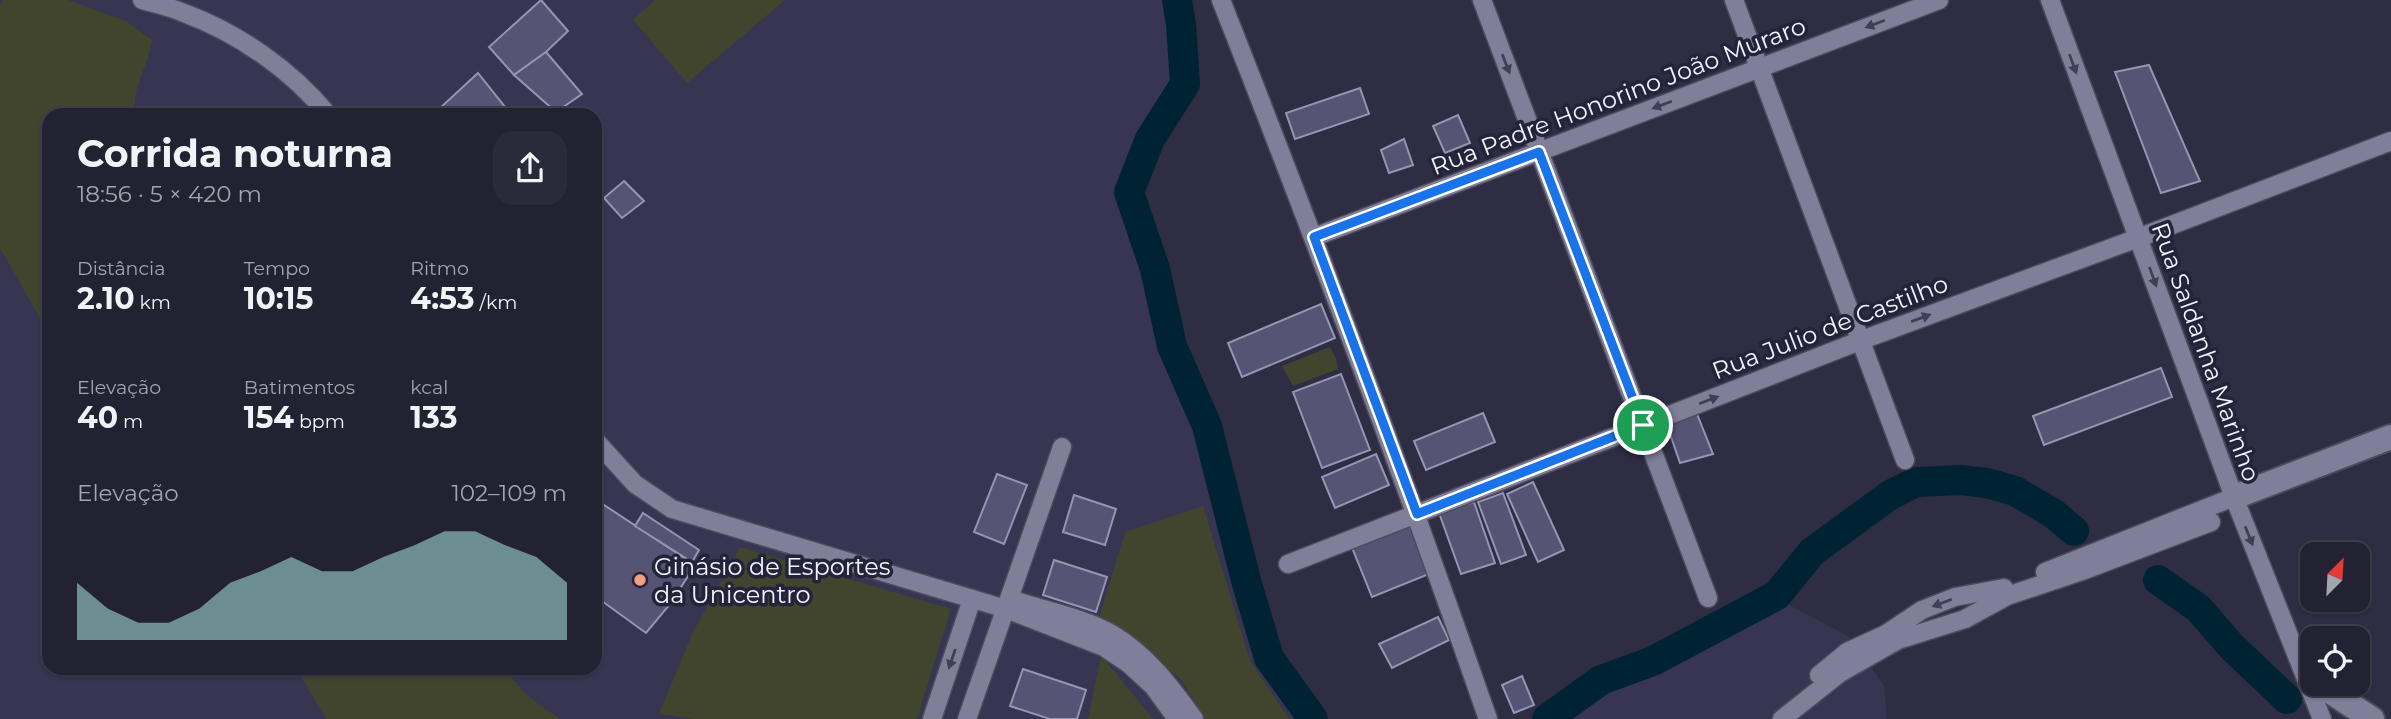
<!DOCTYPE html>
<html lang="pt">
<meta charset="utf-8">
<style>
body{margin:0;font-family:Montserrat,sans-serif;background:#2b2a3b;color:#f1f3f6;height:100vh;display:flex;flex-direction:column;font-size:26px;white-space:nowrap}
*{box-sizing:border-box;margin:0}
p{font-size:23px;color:#a3a4ac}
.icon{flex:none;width:38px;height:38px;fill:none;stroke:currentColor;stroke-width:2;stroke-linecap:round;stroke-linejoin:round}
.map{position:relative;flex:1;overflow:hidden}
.panel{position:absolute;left:42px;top:108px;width:560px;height:567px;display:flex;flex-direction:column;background:#232233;border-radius:21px;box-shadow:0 2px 5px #0004,0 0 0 2px #403f4e}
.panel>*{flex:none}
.needle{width:46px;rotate:24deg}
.controls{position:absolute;left:2300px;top:542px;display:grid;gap:14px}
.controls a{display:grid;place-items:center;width:70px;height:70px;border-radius:14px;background:#232233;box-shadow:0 2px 5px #0004,0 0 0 2px #403f4e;font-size:35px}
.pin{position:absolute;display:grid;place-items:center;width:60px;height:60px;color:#fff;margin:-30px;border:4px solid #fff;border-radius:50%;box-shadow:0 2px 7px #0007}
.round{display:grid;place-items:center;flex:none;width:74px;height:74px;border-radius:21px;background:#2b2a3b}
.headline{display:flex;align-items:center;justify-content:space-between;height:119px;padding:0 35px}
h1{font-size:38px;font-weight:700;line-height:52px}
.stats{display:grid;grid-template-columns:repeat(3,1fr);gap:10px;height:119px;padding:7px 35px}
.stats div{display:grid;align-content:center}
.stats b{font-size:30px;font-weight:700}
.stats small{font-size:19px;font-weight:400}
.stats p{font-size:19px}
.chart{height:196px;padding:14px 35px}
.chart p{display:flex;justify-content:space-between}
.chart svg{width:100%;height:126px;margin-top:7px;fill:#8bbbb9;opacity:.7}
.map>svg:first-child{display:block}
</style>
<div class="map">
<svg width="2391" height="719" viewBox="0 0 2391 719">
<rect width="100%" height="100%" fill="#2f2d44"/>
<g fill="#373552" fill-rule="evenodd">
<path d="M0,0h1169l4,25 3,56 -28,45 -26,66 24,79 14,77 22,40 37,108 48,163 42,60h-1309zM49,116h546v552h-546z"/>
<polygon points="1783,602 1848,636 1884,686 1887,719 1555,719 1602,686 1658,667"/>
</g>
<g fill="#41452e">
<path d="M3,0h65l58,21 26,19c-3,27 -22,48 -16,75l-87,1v218l-49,-86v-242z"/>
<polygon points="655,0 785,0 687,83 633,20"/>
<polygon points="1330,347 1336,358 1338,369 1293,386 1282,366"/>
<polygon points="1203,506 1250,661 1289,719 1206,719 1181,680 1134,639 1098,621 1125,532"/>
<polygon points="740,547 951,609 917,719 694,719 659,714 693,632"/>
<polygon points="1101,655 1153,719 1088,719"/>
<path d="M297,669h209c13,22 33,37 55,50h-235z"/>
</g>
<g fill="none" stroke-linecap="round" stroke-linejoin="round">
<g stroke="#002334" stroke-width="30">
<polyline points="1177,0 1181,24 1185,84 1150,139 1129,192 1155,269 1172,346 1207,426 1247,584 1269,658 1313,719"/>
<polyline points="2158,580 2198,608 2232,647 2287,699"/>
<polyline points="1547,719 1601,680 1653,661 1777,595 1812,552 1890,495 1916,482 1960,480 1987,483 2015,491 2054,514 2074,531"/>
</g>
</g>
<g fill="#565475" stroke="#9695b1" stroke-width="2">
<polygon points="541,0 568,31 546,52 514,75 489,47"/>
<polygon points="546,52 582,94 556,112 514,75"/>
<polygon points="2149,65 2200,181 2161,193 2115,72"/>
<polygon points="478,73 505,107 495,116 446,116 440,108"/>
<polygon points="1360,88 1369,114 1295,139 1286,113"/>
<polygon points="1458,115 1470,143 1445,153 1433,126"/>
<polygon points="1404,139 1413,165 1389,173 1381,150"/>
<polygon points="624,181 644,201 622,218 604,198"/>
<polygon points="1321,304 1335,338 1242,377 1228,343"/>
<polygon points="2161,368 2172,397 2044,445 2033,416"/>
<polygon points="1341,374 1370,450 1322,468 1293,392"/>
<polygon points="1695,409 1713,454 1680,463 1666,422"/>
<polygon points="1483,413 1495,442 1426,470 1414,441"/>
<polygon points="1376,454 1389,485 1335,508 1322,477"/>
<polygon points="997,474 1027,485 1004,544 974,532"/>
<polygon points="1533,482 1564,550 1538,562 1507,494"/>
<polygon points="1503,493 1526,555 1501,564 1478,502"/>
<polygon points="1074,495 1116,509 1105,545 1063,532"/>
<polygon points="595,499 695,565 671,603 646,633 595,596"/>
<polygon points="1474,502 1495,563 1461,574 1439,513"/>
<polygon points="643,513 699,550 692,562 635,526"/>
<polygon points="1408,522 1429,574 1372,597 1351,545"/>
<polygon points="1054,560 1107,577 1096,612 1043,595"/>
<polygon points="1438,617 1449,640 1392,668 1379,644"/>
<polygon points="1023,669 1086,690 1077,719 1050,719 1010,706"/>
<polygon points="1522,676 1534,705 1514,713 1502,685"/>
</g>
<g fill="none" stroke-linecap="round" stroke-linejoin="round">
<g stroke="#4c4a5d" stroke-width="21">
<g id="street">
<path d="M142,0c14,4 28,7 42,13 54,20 108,57 145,103"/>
<path d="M1221,0c94,238 183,477 267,719"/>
<polyline points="1482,0 1708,598"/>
<polyline points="1734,0 1905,460"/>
<polyline points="2050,0 2234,497 2322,719"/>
<polyline points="1314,237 1939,0"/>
<polyline points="595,440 635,484 672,509 1006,609 1104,647 1129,664 1153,686 1177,719"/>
<polyline points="1288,564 1862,340 2138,238 2391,141"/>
<polyline points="2045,572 2234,497"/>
<path d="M1010,599c33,11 72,18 102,35 35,21 59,53 82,85"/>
<polyline points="1819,675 1847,652 1886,634 1922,610 1955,597 2004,588"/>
<polyline points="932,719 972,599"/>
<polyline points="967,719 1062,447"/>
<polyline points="1782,719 1840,673 1898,640 1965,619 2007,596 2082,571 2211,522"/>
</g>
</g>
<g stroke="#4c4a5d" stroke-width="28">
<g id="secondary">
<polyline points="2234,497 2391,437"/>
<polyline points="2319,684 2372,719"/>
</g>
</g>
<use href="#street" stroke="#807f9a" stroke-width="18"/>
<use href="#secondary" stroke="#807f9a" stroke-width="24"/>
</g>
<defs><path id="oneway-solid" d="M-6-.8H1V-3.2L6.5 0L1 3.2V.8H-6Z" transform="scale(1.75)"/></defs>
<g fill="#403f56">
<use href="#oneway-solid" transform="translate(1875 24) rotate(159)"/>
<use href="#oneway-solid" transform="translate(1506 64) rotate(69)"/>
<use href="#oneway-solid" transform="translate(2073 64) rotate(70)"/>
<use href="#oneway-solid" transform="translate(1662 105) rotate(159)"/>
<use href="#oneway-solid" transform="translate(2153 277) rotate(70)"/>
<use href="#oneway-solid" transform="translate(1921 318) rotate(-20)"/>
<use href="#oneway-solid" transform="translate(1709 400) rotate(-21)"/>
<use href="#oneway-solid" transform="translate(2249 536) rotate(68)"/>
<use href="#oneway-solid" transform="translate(1942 603) rotate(159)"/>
<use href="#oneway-solid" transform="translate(952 659) rotate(109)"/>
</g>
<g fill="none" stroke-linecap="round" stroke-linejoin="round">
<g stroke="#fff" stroke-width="14">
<polygon id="route" points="1539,152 1643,425 1417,514 1314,237"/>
</g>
<use href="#route" stroke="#1a73e8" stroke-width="9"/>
</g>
<circle fill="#f2a080" stroke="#252339" stroke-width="2.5" cx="640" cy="580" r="7"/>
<g text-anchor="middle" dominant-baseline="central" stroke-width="7" stroke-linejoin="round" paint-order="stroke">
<g font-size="24" fill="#f3f3ff" stroke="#252339">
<text transform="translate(1618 96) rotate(-21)">Rua Padre Honorino João Muraro</text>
<text transform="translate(1830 327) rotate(-21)">Rua Julio de Castilho</text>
<text transform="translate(2206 352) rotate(70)">Rua Saldanha Marinho</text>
</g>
<g font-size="24" fill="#f3f3ff" stroke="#252339" text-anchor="start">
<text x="654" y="566">Ginásio de Esportes<tspan x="654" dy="28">da Unicentro</tspan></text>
</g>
</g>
</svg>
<div class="controls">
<a><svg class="needle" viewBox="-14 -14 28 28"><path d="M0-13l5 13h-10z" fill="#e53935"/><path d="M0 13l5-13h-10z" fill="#a3a4ac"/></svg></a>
<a><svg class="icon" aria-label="locate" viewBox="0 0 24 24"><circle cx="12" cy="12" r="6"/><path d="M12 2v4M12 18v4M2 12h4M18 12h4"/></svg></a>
</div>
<div class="pin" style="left:1643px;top:425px;background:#1e9e55"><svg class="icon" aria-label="arrive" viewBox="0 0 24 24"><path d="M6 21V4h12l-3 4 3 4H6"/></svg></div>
<section class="panel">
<div class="headline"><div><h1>Corrida noturna</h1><p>18:56 · 5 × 420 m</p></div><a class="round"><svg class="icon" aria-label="share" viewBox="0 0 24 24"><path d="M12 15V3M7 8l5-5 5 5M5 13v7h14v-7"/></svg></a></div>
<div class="stats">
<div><p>Distância</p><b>2.10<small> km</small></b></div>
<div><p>Tempo</p><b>10:15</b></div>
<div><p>Ritmo</p><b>4:53<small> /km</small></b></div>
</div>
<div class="stats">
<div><p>Elevação</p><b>40<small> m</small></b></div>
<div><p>Batimentos</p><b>154<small> bpm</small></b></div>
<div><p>kcal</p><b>133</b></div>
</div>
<div class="chart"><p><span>Elevação</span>102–109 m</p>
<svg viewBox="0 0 160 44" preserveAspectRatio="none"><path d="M0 44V24L10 33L20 38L30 38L40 33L50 24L60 20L70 15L80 20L90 20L100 15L110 11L120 6L130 6L140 11L150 15L160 24V44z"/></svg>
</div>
</section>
</div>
